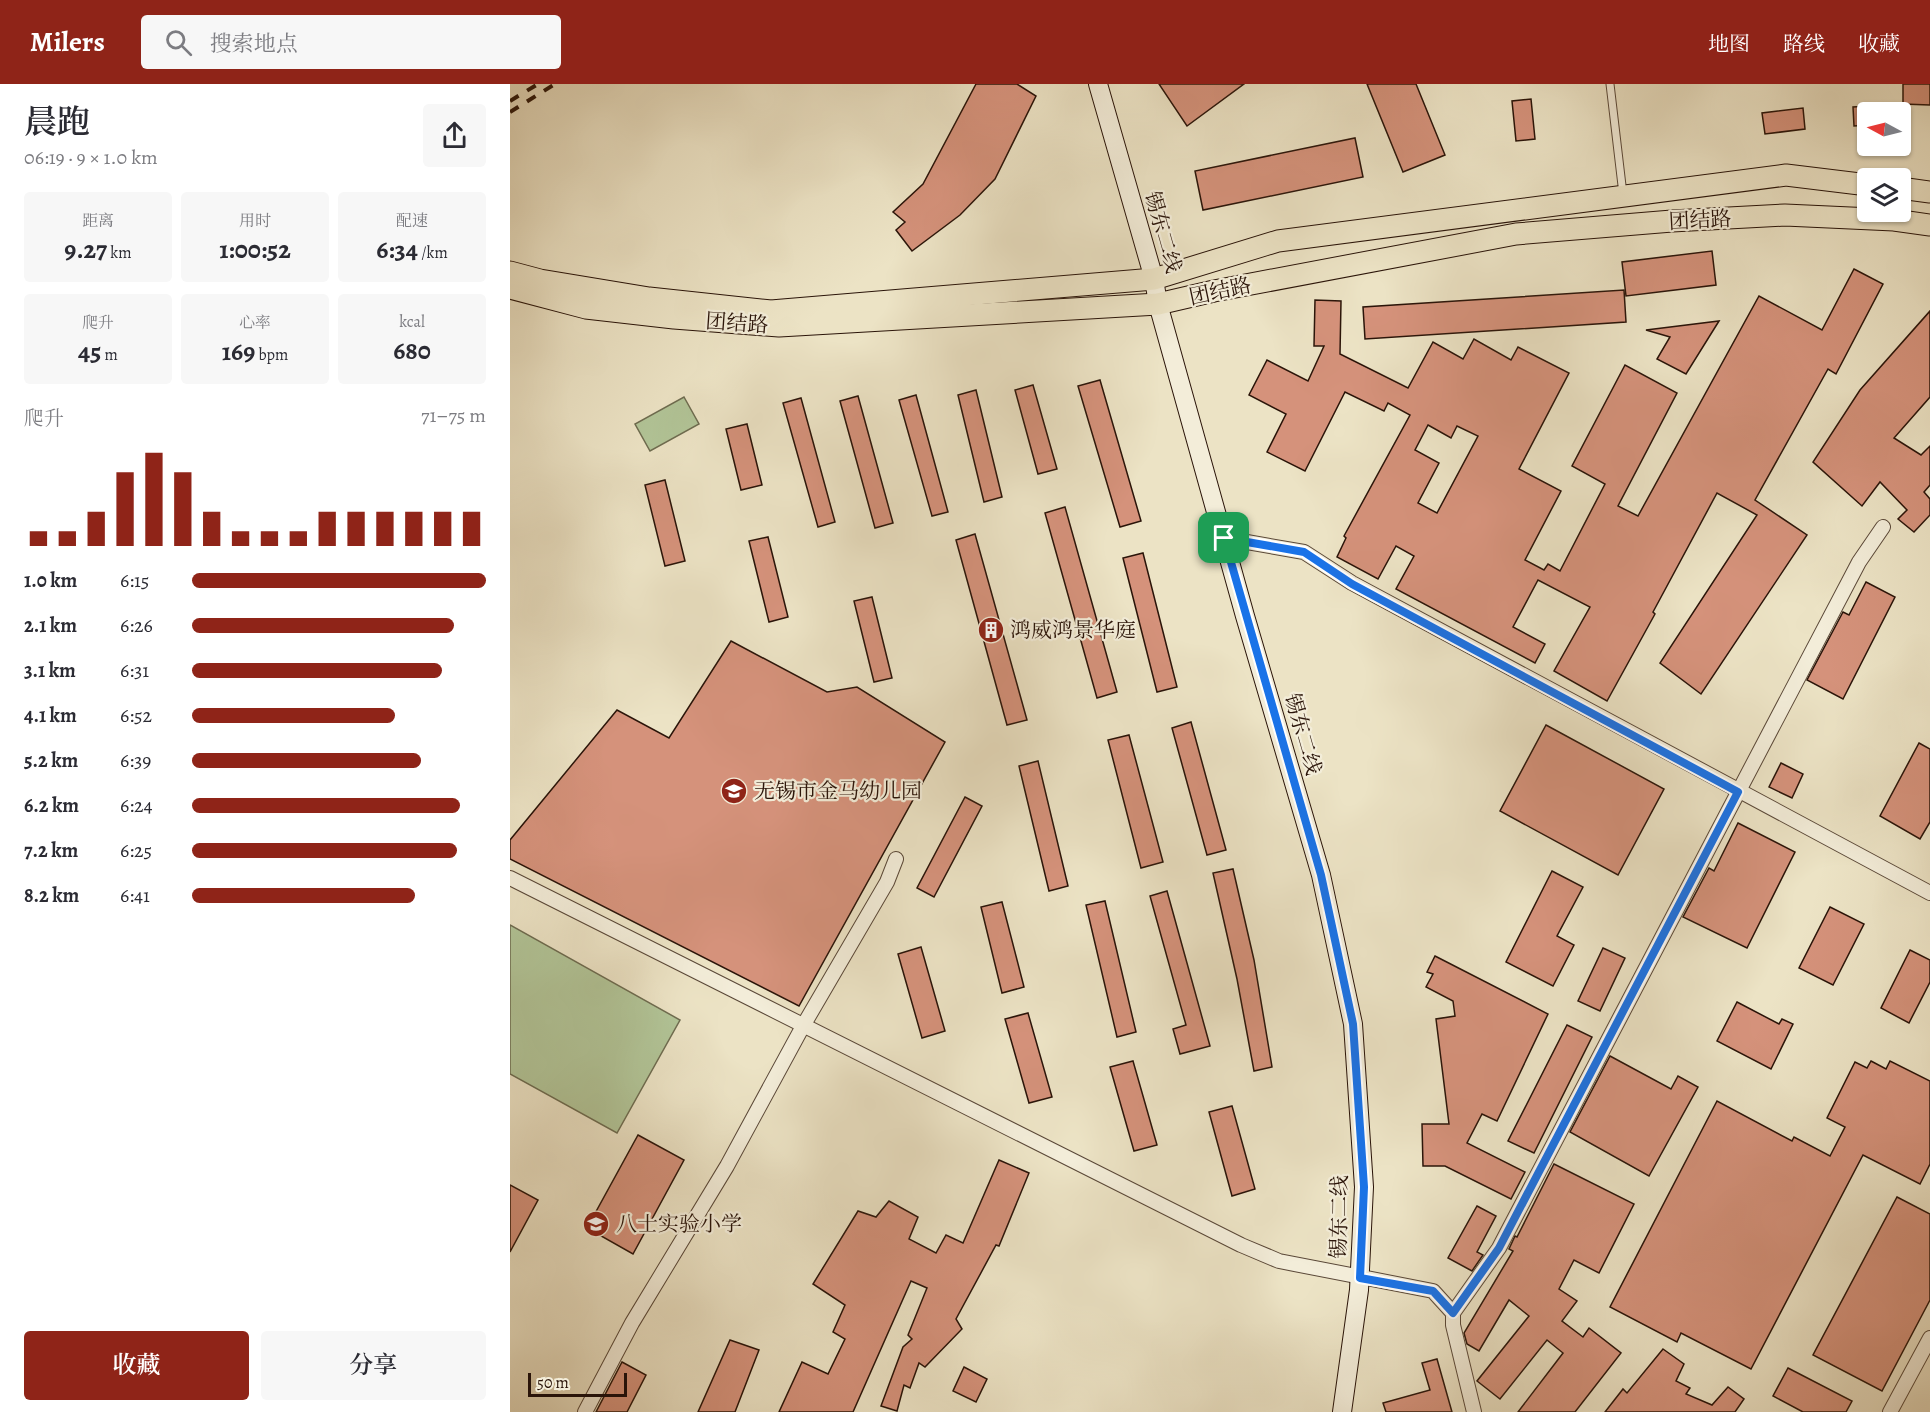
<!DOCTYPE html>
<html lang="zh">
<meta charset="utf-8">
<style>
body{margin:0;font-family:Alegreya,"Noto Serif SC",serif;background:#f7f7f7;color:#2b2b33;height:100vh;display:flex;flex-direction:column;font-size:22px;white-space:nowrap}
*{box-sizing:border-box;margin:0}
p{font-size:20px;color:#7c7c81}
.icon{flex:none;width:33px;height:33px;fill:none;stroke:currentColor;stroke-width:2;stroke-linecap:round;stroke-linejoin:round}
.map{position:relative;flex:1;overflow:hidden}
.drawer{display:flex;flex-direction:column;background:#fff;width:510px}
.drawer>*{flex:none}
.needle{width:39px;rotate:277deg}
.tools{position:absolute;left:1347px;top:18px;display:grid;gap:12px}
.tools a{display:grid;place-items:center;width:54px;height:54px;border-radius:6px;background:#fff;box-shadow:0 2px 4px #0004;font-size:30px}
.scale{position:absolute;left:18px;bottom:15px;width:99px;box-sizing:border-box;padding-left:6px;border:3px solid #2a1409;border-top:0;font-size:16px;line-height:21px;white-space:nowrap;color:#2a1409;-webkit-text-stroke:4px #f3edd9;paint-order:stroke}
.pin{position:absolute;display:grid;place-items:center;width:51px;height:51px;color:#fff;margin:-26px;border-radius:12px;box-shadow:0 3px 9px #0006}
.round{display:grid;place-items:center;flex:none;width:63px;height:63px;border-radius:6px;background:#f7f7f7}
.summary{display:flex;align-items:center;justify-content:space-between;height:102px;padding:0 24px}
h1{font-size:33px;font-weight:600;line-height:45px}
.metrics{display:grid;grid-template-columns:repeat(3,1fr);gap:9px;height:102px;padding:6px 24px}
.metrics div{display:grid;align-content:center;border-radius:6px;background:#f7f7f7;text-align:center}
.metrics b{font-size:26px;font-weight:600}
.metrics small{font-size:16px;font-weight:400}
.metrics p{font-size:16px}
.chart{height:168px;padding:12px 24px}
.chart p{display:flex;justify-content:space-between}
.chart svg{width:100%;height:108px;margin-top:6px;stroke:#8f2418;stroke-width:6}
.cta{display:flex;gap:12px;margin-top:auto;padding:12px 24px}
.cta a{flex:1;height:69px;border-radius:6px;background:#8f2418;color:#fff;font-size:24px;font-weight:600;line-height:69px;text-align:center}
.cta a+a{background:#f7f7f7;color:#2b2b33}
ul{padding:0 24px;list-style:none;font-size:20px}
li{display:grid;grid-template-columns:96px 72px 1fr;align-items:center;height:45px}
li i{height:15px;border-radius:8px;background:#8f2418}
header{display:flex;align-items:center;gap:36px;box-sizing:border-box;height:84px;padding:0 30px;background:#8f2418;color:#fff}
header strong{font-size:28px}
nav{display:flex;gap:33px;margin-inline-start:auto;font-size:21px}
.search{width:420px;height:54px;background:#f7f7f7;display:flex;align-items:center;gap:15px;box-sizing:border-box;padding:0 21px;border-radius:6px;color:#7c7c81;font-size:22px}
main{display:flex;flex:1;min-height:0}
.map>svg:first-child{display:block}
</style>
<header>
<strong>Milers</strong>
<div class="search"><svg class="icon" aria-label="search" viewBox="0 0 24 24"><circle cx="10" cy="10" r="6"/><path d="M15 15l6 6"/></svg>搜索地点</div>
<nav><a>地图</a><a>路线</a><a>收藏</a></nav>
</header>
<main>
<section class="drawer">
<div class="summary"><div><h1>晨跑</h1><p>06:19 · 9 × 1.0 km</p></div><a class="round"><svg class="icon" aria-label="share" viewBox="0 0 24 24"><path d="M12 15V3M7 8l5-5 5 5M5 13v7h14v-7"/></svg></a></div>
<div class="metrics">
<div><p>距离</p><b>9.27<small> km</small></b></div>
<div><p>用时</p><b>1:00:52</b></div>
<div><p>配速</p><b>6:34<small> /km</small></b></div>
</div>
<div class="metrics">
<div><p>爬升</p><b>45<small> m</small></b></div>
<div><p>心率</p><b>169<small> bpm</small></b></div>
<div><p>kcal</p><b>680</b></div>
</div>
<div class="chart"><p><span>爬升</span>71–75 m</p>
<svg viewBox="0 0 160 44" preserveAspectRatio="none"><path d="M5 44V38M15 44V38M25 44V30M35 44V14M45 44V6M55 44V14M65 44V30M75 44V38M85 44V38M95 44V38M105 44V30M115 44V30M125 44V30M135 44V30M145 44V30M155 44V30"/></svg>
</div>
<ul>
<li><b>1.0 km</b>6:15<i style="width:100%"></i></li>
<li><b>2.1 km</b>6:26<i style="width:89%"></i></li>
<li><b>3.1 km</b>6:31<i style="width:85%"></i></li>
<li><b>4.1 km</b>6:52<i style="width:69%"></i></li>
<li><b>5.2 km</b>6:39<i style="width:78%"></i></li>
<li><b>6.2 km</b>6:24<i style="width:91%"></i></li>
<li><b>7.2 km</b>6:25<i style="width:90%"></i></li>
<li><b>8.2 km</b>6:41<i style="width:76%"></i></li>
</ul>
<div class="cta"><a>收藏</a><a>分享</a></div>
</section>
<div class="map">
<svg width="1420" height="1328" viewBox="0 0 1420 1328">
<rect width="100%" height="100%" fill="#ece3c5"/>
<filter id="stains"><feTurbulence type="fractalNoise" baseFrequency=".00333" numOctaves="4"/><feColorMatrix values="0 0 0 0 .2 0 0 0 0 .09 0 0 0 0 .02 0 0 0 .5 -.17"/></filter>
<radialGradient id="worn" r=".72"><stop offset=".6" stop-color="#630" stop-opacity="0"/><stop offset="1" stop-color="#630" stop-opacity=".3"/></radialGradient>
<g fill="#b2c598" stroke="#6e6c50" stroke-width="1.5">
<polygon points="174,313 189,340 140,367 125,340"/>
<polygon points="0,841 170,936 107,1049 0,990"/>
</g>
<g fill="#d5927b" stroke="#2a1409" stroke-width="1.5" fill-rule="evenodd">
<polygon points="466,0 507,0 526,12 485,95 450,131 402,167 386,146 395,138 383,128 413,100"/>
<polygon points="649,0 734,0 677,42"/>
<polygon points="857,0 906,0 935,71 893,88"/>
<polygon points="1393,0 1420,0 1420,21 1393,20"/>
<polygon points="1021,15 1025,55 1006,57 1002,17"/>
<polygon points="1358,22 1358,41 1344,42 1343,23"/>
<polygon points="1293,24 1295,45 1255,50 1252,29"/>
<polygon points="845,54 853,93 693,126 685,87"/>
<polygon points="1202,167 1206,201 1116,212 1112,178"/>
<path d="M1344,185l29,15 -47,90 -8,-5 -73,131 52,35 -106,159 -41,-31 97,-148 -40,-22 -64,119 2,2 -48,87 -53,-30 36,-64 -52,-27 -25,47 32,17 -10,19 -139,-74 18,-33 -18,-10 -18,33 -41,-22 9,-19 -2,-2 66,-121 -22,-12 -4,8 -39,-19 -40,79 -38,-19 19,-38 -37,-19 18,-35 41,21 16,-35h-10l1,-46 26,1 -1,53 68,34 25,-46 30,17 11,-20 37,21 7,-13 51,26 -50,96 42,22 -36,69 19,10 4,-6 12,7 45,-87 -33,-18 53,-101 52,28 -59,113 20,10 121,-220 63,34zM918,341l23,13 6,-12 21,10 -41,77 -19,-10 21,-40 -24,-13z"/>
<polygon points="1114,206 1116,238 855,255 853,223"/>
<polygon points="1420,227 1420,313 1384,354 1411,371 1420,362 1420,401 1414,408 1420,415 1420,431 1404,448 1388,435 1397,426 1370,398 1352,422 1303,378 1350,306"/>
<polygon points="1209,237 1176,290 1147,275 1160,253 1136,246"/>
<polygon points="590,296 631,437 610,443 568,302"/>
<polygon points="523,301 547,385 528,390 505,306"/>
<polygon points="466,306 492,413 474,418 448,311"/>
<polygon points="406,311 438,428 422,432 389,316"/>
<polygon points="348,312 383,439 365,444 330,317"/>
<polygon points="291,314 325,438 308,443 273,319"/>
<polygon points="237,340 252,401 231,406 216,345"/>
<polygon points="155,396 175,477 155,482 135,401"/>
<polygon points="555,423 607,608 587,614 535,429"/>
<polygon points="465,450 517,636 497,641 446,456"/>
<polygon points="258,453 278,533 259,538 239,457"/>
<polygon points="633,469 667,603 647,608 613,474"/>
<polygon points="1356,498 1385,513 1333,615 1297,596 1333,528 1339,531"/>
<polygon points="362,513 382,594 364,598 344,517"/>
<polygon points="221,557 317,608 347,603 435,658 289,922 0,775 0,756 107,626 159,654"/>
<polygon points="681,638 716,766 697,771 662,644"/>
<polygon points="1036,641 1154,705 1108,791 990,727"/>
<polygon points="619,651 653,778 631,784 598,656"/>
<polygon points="1409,659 1420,665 1420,738 1410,755 1370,732"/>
<polygon points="528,677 558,802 539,807 509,682"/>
<polygon points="1271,679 1293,690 1282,714 1259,703"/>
<polygon points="455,713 472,722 424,813 407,804"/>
<polygon points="1228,739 1285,768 1237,864 1173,833 1199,784 1204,787"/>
<polygon points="723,785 744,876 762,983 744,987 727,895 703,789"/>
<polygon points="1042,787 1073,803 1047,852 1064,861 1043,902 996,878"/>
<polygon points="657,807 700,962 670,970 663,945 676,941 640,812"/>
<polygon points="595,817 626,948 607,953 576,821"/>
<polygon points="492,818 514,903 492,909 471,823"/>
<polygon points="1320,823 1354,840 1323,901 1289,884"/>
<polygon points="411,863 435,947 412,954 388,870"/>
<polygon points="1093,864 1115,874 1090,927 1068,917"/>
<polygon points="1400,866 1420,876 1420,898 1399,939 1371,924"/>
<polygon points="925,872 1038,930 987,1037 972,1030 957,1059 1015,1088 1001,1115 935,1082 913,1082 912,1040 939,1040 926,935 945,932 943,917 916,903 923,890 917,888"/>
<polygon points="1227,918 1269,940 1272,935 1283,940 1261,985 1207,957"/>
<polygon points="518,929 542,1013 519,1019 495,935"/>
<polygon points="1057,941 1082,953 1024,1069 998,1057"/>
<polygon points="1100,972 1161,1005 1168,992 1188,1003 1139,1092 1060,1048"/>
<polygon points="623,977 647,1061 624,1067 600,983"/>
<polygon points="1361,977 1376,985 1380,977 1420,997 1420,1080 1410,1100 1353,1071 1241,1285 1171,1249 1167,1258 1100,1223 1207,1017 1282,1057 1284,1053 1320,1072 1335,1043 1317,1034 1345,978 1357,984"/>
<polygon points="722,1022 745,1105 722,1112 699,1028"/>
<polygon points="128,1051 174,1076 123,1170 77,1144"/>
<polygon points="489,1076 519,1089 489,1162 486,1161 446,1235 452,1245 415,1283 409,1279 400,1304 394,1301 387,1327 371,1322 393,1263 402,1255 398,1251 417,1204 401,1197 343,1328 269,1328 292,1278 318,1290 335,1255 323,1248 335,1221 303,1200 348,1127 366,1133 379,1117 408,1133 399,1155 426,1169 436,1151 453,1159"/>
<polygon points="1044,1080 1124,1120 1089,1189 1064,1176 1049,1205 1067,1217 1052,1237 1073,1253 1079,1244 1111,1269 1065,1328 1008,1328 1053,1269 1037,1256 990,1315 967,1297 1019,1232 999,1216 969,1267 957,1260 954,1249 1003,1167 999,1165 1005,1152 1007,1153"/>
<polygon points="0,1101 28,1116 0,1168"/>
<polygon points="1387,1113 1420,1130 1420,1216 1372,1307 1303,1271"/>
<polygon points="967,1122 986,1132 967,1168 973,1171 962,1187 938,1174"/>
<polygon points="220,1256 249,1266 225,1328 188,1328"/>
<polygon points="1153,1265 1174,1280 1166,1297 1180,1304 1176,1310 1202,1321 1218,1303 1234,1315 1225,1328 1095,1328 1113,1305 1117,1309"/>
<polygon points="927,1275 942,1328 876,1328 873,1319 920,1306 912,1279"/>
<polygon points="112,1278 136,1291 117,1328 86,1328"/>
<polygon points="454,1283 477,1295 466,1318 443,1307"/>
<polygon points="1278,1284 1342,1317 1336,1328 1293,1328 1263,1312"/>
</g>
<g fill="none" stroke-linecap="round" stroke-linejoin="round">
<g stroke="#5a4838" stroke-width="9">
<polyline id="lane" points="1100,0 1113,110"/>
</g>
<g stroke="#5a4838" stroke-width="16">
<g id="street">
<polyline points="714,454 794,468 842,499 1420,809"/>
<polyline points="0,794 731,1161 769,1177 923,1207 943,1229"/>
<polyline points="75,1328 122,1239 217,1082 293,942 377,798 386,775"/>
<polyline points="964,1328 943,1241 943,1229 989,1164 1349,478 1373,443"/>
<polyline points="1380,1328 1420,1254"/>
</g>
</g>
<g stroke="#2a1409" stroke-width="20">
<polyline id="secondary" points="588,0 644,195 648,220 735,532 811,791 843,940 854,1103 849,1206 832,1328"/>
</g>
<g stroke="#2a1409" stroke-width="23">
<g id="primary">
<polyline points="1390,104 1420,108"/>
<polyline points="0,188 30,196 139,214 261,227 644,195 768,157 1276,91 1358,101"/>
<polyline points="0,204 76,224 164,234 269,242 648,220 704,207 1006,150 1162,137 1275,131 1384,136 1420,141"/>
</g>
</g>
<use href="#lane" stroke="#f3edd9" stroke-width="7"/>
<use href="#street" stroke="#f3edd9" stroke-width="14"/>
<use href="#secondary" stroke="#f3edd9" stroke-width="18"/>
<use href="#primary" stroke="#ece3c5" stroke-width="21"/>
<g stroke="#2a1409" stroke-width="4" stroke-dasharray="10 10" stroke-linecap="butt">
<polyline points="0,17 28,0"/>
<polyline points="0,28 45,0"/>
</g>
</g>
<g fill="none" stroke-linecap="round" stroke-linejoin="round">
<g stroke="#fff" stroke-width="12">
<polygon id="route" points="714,454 794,468 842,500 1228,708 989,1164 943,1229 923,1207 850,1194 854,1103 843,940 811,791"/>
</g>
<use href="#route" stroke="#1a73e8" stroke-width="8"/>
</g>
<defs>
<g id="building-disc" transform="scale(1.35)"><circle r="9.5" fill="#8f2418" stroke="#f3edd9"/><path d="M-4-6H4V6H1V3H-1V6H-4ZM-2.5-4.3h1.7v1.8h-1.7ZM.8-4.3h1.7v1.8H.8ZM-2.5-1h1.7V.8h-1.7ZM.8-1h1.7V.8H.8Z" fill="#fff"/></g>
<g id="school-disc" transform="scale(1.35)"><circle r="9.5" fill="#8f2418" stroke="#f3edd9"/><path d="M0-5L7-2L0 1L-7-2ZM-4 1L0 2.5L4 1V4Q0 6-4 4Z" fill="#fff"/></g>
</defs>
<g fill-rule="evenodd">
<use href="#building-disc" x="481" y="546"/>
<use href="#school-disc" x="224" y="707"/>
<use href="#school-disc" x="86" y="1140"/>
</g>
<g text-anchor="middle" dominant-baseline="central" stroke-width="4.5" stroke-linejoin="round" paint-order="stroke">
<g font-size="21" fill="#2a1409" stroke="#f3edd9">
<text transform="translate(1190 136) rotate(-3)">团结路</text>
<text transform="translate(653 148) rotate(74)">锡东二线</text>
<text transform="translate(710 207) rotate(-12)">团结路</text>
<text transform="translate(227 239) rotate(4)">团结路</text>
<text transform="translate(793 650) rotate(74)">锡东二线</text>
<text transform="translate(829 1133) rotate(-89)">锡东二线</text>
</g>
<g font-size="21" fill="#2a1409" stroke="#f3edd9" text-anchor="start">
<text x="500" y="546">鸿威鸿景华庭</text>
<text x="244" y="707">无锡市金马幼儿园</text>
<text x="106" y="1140">八士实验小学</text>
</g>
</g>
<rect width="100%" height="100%" filter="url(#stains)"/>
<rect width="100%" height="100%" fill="url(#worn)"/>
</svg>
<div class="tools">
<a><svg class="needle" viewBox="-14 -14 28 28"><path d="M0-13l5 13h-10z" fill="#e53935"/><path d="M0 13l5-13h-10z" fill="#7c7c81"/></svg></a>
<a><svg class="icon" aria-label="layers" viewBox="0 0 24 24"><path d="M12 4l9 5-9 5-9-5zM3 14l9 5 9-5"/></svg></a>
</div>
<div class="scale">50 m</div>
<div class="pin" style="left:714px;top:454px;background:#1e9e55"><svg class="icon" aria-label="arrive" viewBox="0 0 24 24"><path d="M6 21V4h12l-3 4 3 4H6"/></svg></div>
</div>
</main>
